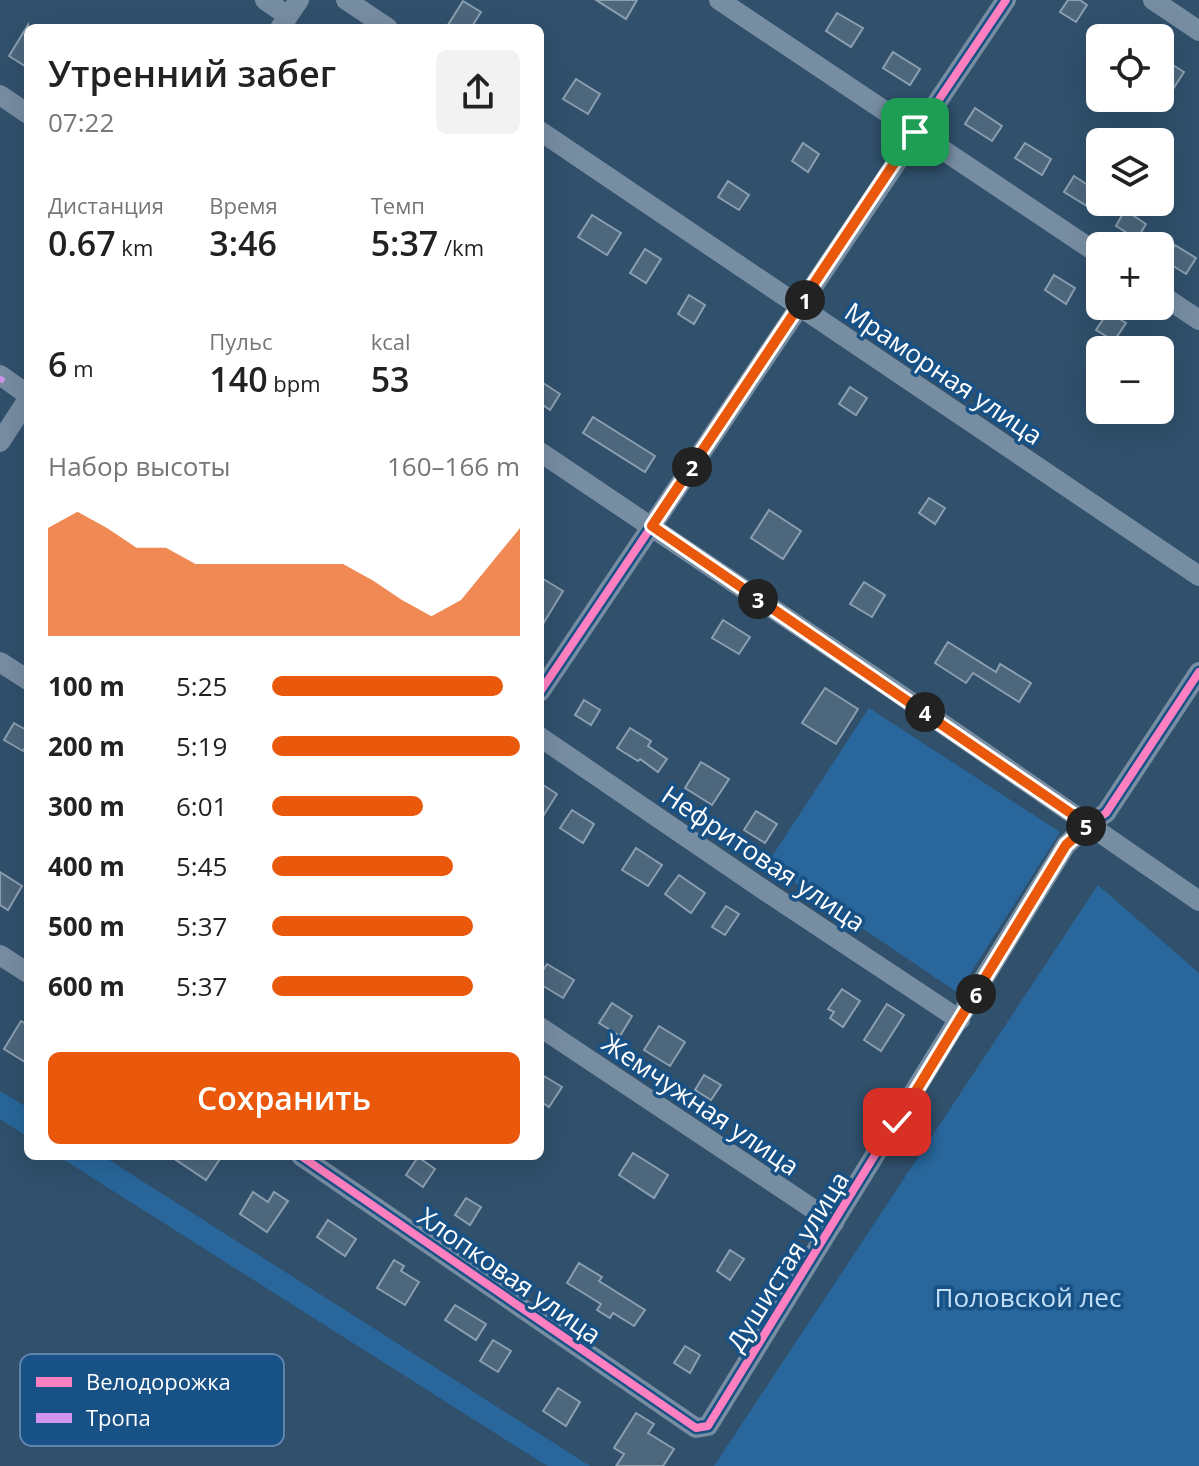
<!DOCTYPE html>
<html lang="ru">
<meta charset="utf-8">
<style>
body{margin:0;font-family:"Open Sans",sans-serif;background:#f2f2f2;color:#222;height:100vh;display:flex;flex-direction:column;font-size:30px;white-space:nowrap}
*{box-sizing:border-box;margin:0}
p{font-size:26px;color:#767676}
.icon{flex:none;width:44px;height:44px;fill:none;stroke:currentColor;stroke-width:2;stroke-linecap:round;stroke-linejoin:round}
.map{position:relative;flex:1;overflow:hidden}
.panel{position:absolute;left:24px;top:24px;width:520px;height:1136px;display:flex;flex-direction:column;background:#fff;border-radius:12px;box-shadow:0 8px 32px #0002}
.panel>*{flex:none}
.controls{position:absolute;left:1086px;top:24px;display:grid;gap:16px}
.controls a{display:grid;place-items:center;width:88px;height:88px;border-radius:12px;background:#fff;box-shadow:0 8px 32px #0002;font-size:40px}
.pin{position:absolute;display:grid;place-items:center;width:68px;height:68px;color:#fff;margin:-34px;border-radius:16px;box-shadow:0 4px 12px #0006}
.km{position:absolute;width:40px;height:40px;margin:-20px;border-radius:50%;background:#222;color:#fff;font-size:22px;line-height:40px;text-align:center}
.round{display:grid;place-items:center;flex:none;width:84px;height:84px;border-radius:12px;background:#f2f2f2}
.overview{display:flex;align-items:center;justify-content:space-between;height:136px;padding:0 24px}
h1{font-size:36px;font-weight:600;line-height:60px}
.metrics{display:grid;grid-template-columns:repeat(3,1fr);gap:12px;height:136px;padding:8px 24px}
.metrics div{display:grid;align-content:center}
.metrics b{font-size:34px;font-weight:600}
.metrics small{font-size:22px;font-weight:400}
.metrics p{font-size:22px}
.chart{height:224px;padding:16px 24px}
.chart p{display:flex;justify-content:space-between}
.chart svg{width:100%;height:144px;margin-top:8px;fill:#ea580c;opacity:.7}
.button{display:flex;gap:16px;margin-top:auto;padding:16px 24px}
.button a{flex:1;height:92px;border-radius:12px;background:#ea580c;color:#fff;font-size:32px;font-weight:600;line-height:92px;text-align:center}
ul{padding:0 24px;list-style:none;font-size:26px}
li{display:grid;grid-template-columns:128px 96px 1fr;align-items:center;height:60px}
li i{height:20px;border-radius:10px;background:#ea580c}
.map>svg:first-child{display:block}
</style>
<div class="map">
<svg width="1199" height="1466" viewBox="0 0 1199 1466">
<rect width="100%" height="100%" fill="#30506c"/>
<g fill="#28669b">
<polygon points="869,708 1060,832 958,993 767,864"/>
<polygon points="1098,885 1199,973 1199,1466 714,1466"/>
<polygon points="0,1091 28,1108 28,1137 0,1119"/>
<polygon points="58,1156 103,1156 590,1466 547,1466"/>
</g>
<g fill="#4d677d" stroke="#8b9fb0" stroke-width="2">
<polygon points="596,0 637,0 626,19"/>
<polygon points="1068,0 1080,0 1087,5 1076,22 1060,12"/>
<polygon points="463,1 481,12 471,28 446,28"/>
<polygon points="837,13 863,28 851,47 826,31"/>
<polygon points="28,25 28,68 9,56"/>
<polygon points="893,52 920,69 910,85 883,68"/>
<polygon points="1160,57 1184,72 1171,92 1160,85"/>
<polygon points="576,79 600,94 588,114 563,99"/>
<polygon points="975,108 1002,126 992,141 965,124"/>
<polygon points="803,143 819,154 808,172 792,161"/>
<polygon points="1025,143 1051,159 1042,175 1015,158"/>
<polygon points="1074,176 1100,193 1092,209 1064,192"/>
<polygon points="728,181 749,195 739,210 718,197"/>
<polygon points="1125,210 1146,224 1137,239 1116,226"/>
<polygon points="592,215 621,233 607,255 578,237"/>
<polygon points="1175,245 1196,258 1186,274 1165,261"/>
<polygon points="645,249 661,259 646,283 630,273"/>
<polygon points="1054,275 1075,288 1066,304 1045,290"/>
<polygon points="689,295 705,305 694,324 678,314"/>
<polygon points="1108,312 1126,323 1114,341 1096,330"/>
<polygon points="540,381 560,394 550,410 540,403"/>
<polygon points="850,387 867,398 856,415 839,404"/>
<polygon points="593,417 655,456 645,472 583,433"/>
<polygon points="929,498 945,508 935,524 919,513"/>
<polygon points="769,510 801,531 783,559 751,538"/>
<polygon points="540,577 563,591 540,629"/>
<polygon points="864,582 885,595 872,617 850,604"/>
<polygon points="723,620 750,637 739,654 712,638"/>
<polygon points="948,642 996,672 1000,664 1031,683 1019,702 973,673 966,683 935,663"/>
<polygon points="825,688 858,709 836,744 802,723"/>
<polygon points="584,700 600,710 591,725 575,715"/>
<polygon points="14,723 28,731 28,743 23,751 4,740"/>
<polygon points="630,728 651,741 648,746 667,759 658,772 640,759 638,761 617,748"/>
<polygon points="701,762 729,779 712,805 685,788"/>
<polygon points="540,783 557,794 540,821"/>
<polygon points="572,810 594,824 583,843 560,828"/>
<polygon points="756,811 777,824 765,843 744,830"/>
<polygon points="636,848 662,865 648,886 622,870"/>
<polygon points="0,872 22,886 8,910 0,905"/>
<polygon points="679,875 705,893 691,913 665,894"/>
<polygon points="726,906 739,914 725,935 712,927"/>
<polygon points="547,964 574,980 563,998 540,984 540,975"/>
<polygon points="842,989 860,1001 843,1027 830,1018 834,1012 828,1009"/>
<polygon points="612,1003 632,1016 620,1036 599,1023"/>
<polygon points="887,1004 904,1015 881,1051 864,1040"/>
<polygon points="21,1021 28,1025 28,1064 4,1049"/>
<polygon points="659,1026 685,1042 670,1066 644,1050"/>
<polygon points="704,1075 721,1085 711,1100 695,1090"/>
<polygon points="544,1076 562,1087 549,1107 540,1101 540,1082"/>
<polygon points="633,1153 668,1175 654,1198 619,1175"/>
<polygon points="170,1156 222,1156 206,1180"/>
<polygon points="418,1157 435,1169 423,1187 406,1175"/>
<polygon points="253,1192 268,1202 274,1192 288,1201 267,1232 240,1214"/>
<polygon points="466,1198 481,1207 470,1225 455,1215"/>
<polygon points="328,1220 356,1239 345,1256 317,1237"/>
<polygon points="730,1250 744,1259 730,1280 717,1271"/>
<polygon points="394,1260 404,1266 401,1271 419,1282 405,1305 377,1288"/>
<polygon points="579,1263 602,1277 599,1281 645,1310 634,1326 613,1313 610,1318 597,1310 601,1304 567,1283"/>
<polygon points="455,1305 486,1324 476,1340 445,1320"/>
<polygon points="493,1340 511,1351 498,1372 480,1361"/>
<polygon points="685,1346 700,1355 690,1373 674,1363"/>
<polygon points="558,1388 580,1402 566,1426 543,1411"/>
<polygon points="636,1413 654,1424 648,1433 674,1449 663,1466 616,1466 624,1454 614,1448"/>
</g>
<g fill="none" stroke-linecap="round" stroke-linejoin="round">
<g stroke="#778da2" stroke-width="20">
<polyline points="265,0 288,16"/>
<polyline points="346,0 388,28"/>
<polyline points="719,0 1100,255"/>
<polyline points="1153,0 1199,31"/>
<polyline points="280,28 299,0"/>
<polyline points="0,95 28,114"/>
<polyline points="540,131 1199,576"/>
<polyline points="1160,294 1199,320"/>
<polyline points="0,375 28,395"/>
<polyline points="0,442 28,399"/>
<polyline points="540,452 892,689 1199,901"/>
<polyline points="0,662 28,680"/>
<polyline points="540,692 1006,0"/>
<polyline points="540,737 758,886 960,1020"/>
<polyline points="0,955 28,973"/>
<polyline points="540,1027 834,1223"/>
<polyline points="301,1156 696,1428 708,1426 1066,845 1088,825 1106,813 1199,672"/>
</g>
<polyline stroke="#d193ec" stroke-width="6" stroke-dasharray="12 6" stroke-linecap="butt" points="0,382 3,377"/>
<g stroke="#185185" stroke-width="13">
<g id="cycleway">
<polyline points="540,692 1006,0"/>
<polyline points="301,1156 696,1428 708,1426 1066,845 1088,825 1106,813 1199,672"/>
</g>
</g>
<use href="#cycleway" stroke="#ff80c0" stroke-width="8"/>
</g>
<g fill="none" stroke-linecap="round" stroke-linejoin="round">
<g stroke="#fff" stroke-width="16">
<polyline id="route" points="897,1122 1066,845 1088,825 652,526 915,132"/>
</g>
<use href="#route" stroke="#ea580c" stroke-width="10"/>
</g>
<g text-anchor="middle" dominant-baseline="central" stroke-width="7" stroke-linejoin="round" paint-order="stroke">
<g font-size="26" fill="#fff" stroke="#185185">
<text transform="translate(944 373) rotate(34)">Мраморная улица</text>
<text transform="translate(764 858) rotate(34)">Нефритовая улица</text>
<text transform="translate(701 1104) rotate(34)">Жемчужная улица</text>
<text transform="translate(787 1261) rotate(-58)">Душистая улица</text>
<text transform="translate(510 1275) rotate(35)">Хлопковая улица</text>
</g>
<g font-size="26" fill="#c3e0f9" stroke="#185185">
<text x="1028" y="1297">Половской лес</text>
</g>
</g>
<rect x="20" y="1354" width="264" height="92" rx="12" fill="#185185" stroke="#5d85aa" stroke-width="2"/>
<rect x="36" y="1377" width="36" height="10" fill="#ff80c0"/>
<rect x="36" y="1413" width="36" height="10" fill="#d193ec"/>
<g font-size="22" fill="#fff">
<text x="86" y="1390">Велодорожка</text>
<text x="86" y="1426">Тропа</text>
</g>
</svg>
<div class="controls">
<a><svg class="icon" aria-label="locate" viewBox="0 0 24 24"><circle cx="12" cy="12" r="6"/><path d="M12 2v4M12 18v4M2 12h4M18 12h4"/></svg></a>
<a><svg class="icon" aria-label="layers" viewBox="0 0 24 24"><path d="M12 4l9 5-9 5-9-5zM3 14l9 5 9-5"/></svg></a>
<a>+</a>
<a>−</a>
</div>
<div class="pin" style="left:915px;top:132px;background:#1e9e55"><svg class="icon" aria-label="arrive" viewBox="0 0 24 24"><path d="M6 21V4h12l-3 4 3 4H6"/></svg></div>
<div class="pin" style="left:897px;top:1122px;background:#d93025"><svg class="icon" aria-label="check" viewBox="0 0 24 24"><path d="M5 12l5 5 9-10"/></svg></div>
<b class="km" style="left:805px;top:300px">1</b>
<b class="km" style="left:692px;top:467px">2</b>
<b class="km" style="left:758px;top:599px">3</b>
<b class="km" style="left:925px;top:712px">4</b>
<b class="km" style="left:1086px;top:826px">5</b>
<b class="km" style="left:976px;top:994px">6</b>
<section class="panel">
<div class="overview"><div><h1>Утренний забег</h1><p>07:22</p></div><a class="round"><svg class="icon" aria-label="share" viewBox="0 0 24 24"><path d="M12 15V3M7 8l5-5 5 5M5 13v7h14v-7"/></svg></a></div>
<div class="metrics">
<div><p>Дистанция</p><b>0.67<small> km</small></b></div>
<div><p>Время</p><b>3:46</b></div>
<div><p>Темп</p><b>5:37<small> /km</small></b></div>
</div>
<div class="metrics">
<div><b>6<small> m</small></b></div>
<div><p>Пульс</p><b>140<small> bpm</small></b></div>
<div><p>kcal</p><b>53</b></div>
</div>
<div class="chart"><p><span>Набор высоты</span>160–166 m</p>
<svg viewBox="0 0 160 44" preserveAspectRatio="none"><path d="M0 44V11L10 6L20 11L30 17L40 17L50 22L60 22L70 22L80 22L90 22L100 22L110 27L120 33L130 38L140 33L150 22L160 11V44z"/></svg>
</div>
<ul>
<li><b>100 m</b>5:25<i style="width:93%"></i></li>
<li><b>200 m</b>5:19<i style="width:100%"></i></li>
<li><b>300 m</b>6:01<i style="width:61%"></i></li>
<li><b>400 m</b>5:45<i style="width:73%"></i></li>
<li><b>500 m</b>5:37<i style="width:81%"></i></li>
<li><b>600 m</b>5:37<i style="width:81%"></i></li>
</ul>
<div class="button"><a>Сохранить</a></div>
</section>
</div>
